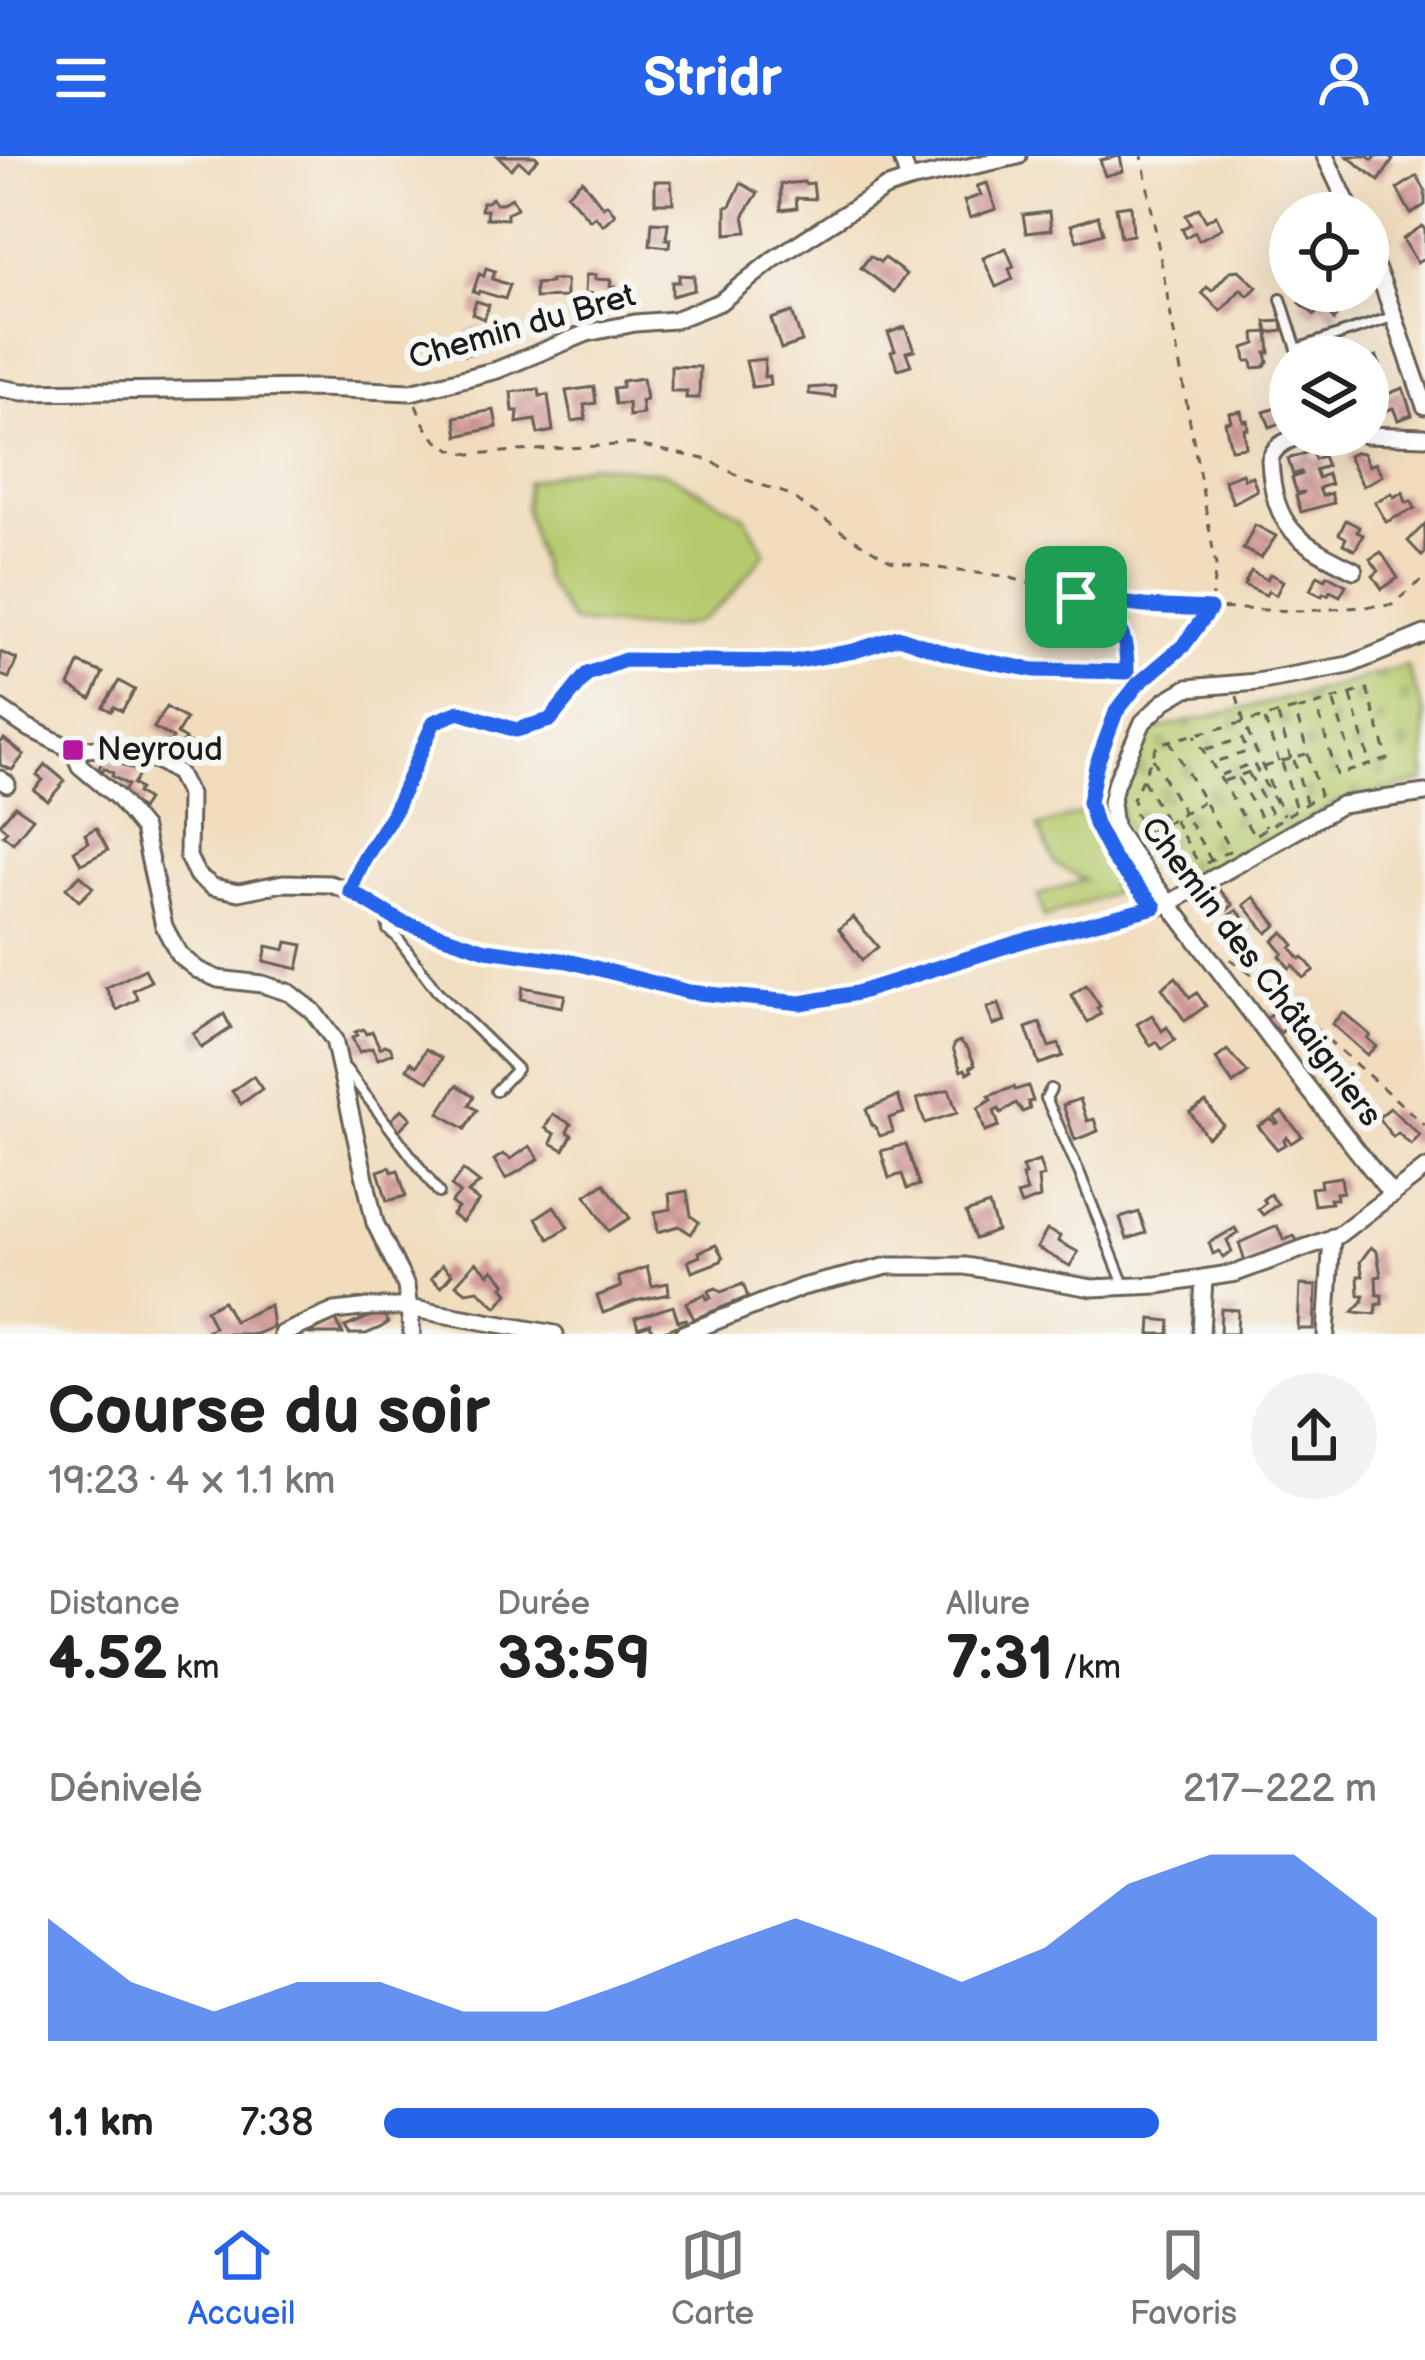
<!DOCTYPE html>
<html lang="fr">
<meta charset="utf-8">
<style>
body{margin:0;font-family:"Balsamiq Sans",sans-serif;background:#f2f2f2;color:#222;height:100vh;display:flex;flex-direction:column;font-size:45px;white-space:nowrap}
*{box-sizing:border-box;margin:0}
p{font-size:39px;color:#767676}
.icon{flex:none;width:66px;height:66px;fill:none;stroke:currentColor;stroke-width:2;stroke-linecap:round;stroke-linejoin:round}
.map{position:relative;height:1178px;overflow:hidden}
.sheet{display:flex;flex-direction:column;background:#fff;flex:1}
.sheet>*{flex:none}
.buttons{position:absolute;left:1269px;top:36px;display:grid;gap:24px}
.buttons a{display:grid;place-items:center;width:120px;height:120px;border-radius:50%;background:#fff;box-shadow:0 12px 48px #0002;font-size:60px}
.pin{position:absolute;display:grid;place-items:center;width:102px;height:102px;color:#fff;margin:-51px;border-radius:24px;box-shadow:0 6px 18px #0006}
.round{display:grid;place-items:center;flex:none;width:126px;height:126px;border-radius:63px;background:#f2f2f2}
.headline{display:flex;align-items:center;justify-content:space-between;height:204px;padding:0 48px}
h1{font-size:66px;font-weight:700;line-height:90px}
.stats{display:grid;grid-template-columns:repeat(3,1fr);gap:18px;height:204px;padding:12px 48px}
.stats div{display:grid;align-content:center}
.stats b{font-size:60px;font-weight:700}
.stats small{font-size:33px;font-weight:400}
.stats p{font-size:33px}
.chart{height:336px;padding:24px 48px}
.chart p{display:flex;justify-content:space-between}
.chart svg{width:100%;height:216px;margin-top:12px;fill:#2563eb;opacity:.7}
ul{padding:0 48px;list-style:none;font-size:39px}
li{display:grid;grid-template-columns:192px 144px 1fr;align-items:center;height:90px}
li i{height:30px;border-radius:15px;background:#2563eb}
header{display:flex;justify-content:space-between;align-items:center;height:156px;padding:0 48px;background:#2563eb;color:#fff;font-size:54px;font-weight:700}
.menu{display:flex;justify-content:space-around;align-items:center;height:168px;border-top:3px solid #e0e0e0;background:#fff;font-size:33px;color:#767676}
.menu a{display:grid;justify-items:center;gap:6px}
.menu .current{color:#2563eb}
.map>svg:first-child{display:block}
</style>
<header><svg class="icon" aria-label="menu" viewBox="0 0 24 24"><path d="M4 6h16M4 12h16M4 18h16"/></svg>Stridr<svg class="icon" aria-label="person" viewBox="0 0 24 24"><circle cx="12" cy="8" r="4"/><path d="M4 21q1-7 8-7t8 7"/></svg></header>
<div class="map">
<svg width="1425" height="1178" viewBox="0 0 1425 1178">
<defs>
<pattern id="cemetery-stones" width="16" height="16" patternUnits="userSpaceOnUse" patternTransform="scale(3)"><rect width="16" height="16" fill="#b6ca6d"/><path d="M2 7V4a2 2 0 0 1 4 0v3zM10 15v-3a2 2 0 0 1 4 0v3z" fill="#9cad5e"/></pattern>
<pattern id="building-cross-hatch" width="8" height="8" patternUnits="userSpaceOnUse" patternTransform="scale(3)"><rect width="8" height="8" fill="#d79f9d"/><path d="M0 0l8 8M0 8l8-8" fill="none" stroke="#b88887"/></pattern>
</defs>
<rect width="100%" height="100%" fill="#f6f6f2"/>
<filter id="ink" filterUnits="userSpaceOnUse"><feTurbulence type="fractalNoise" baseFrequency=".00833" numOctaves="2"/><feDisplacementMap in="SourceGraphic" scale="24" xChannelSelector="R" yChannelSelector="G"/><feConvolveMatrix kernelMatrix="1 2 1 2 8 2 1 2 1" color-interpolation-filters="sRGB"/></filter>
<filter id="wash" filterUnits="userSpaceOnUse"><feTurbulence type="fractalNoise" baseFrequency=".004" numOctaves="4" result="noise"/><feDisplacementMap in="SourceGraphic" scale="48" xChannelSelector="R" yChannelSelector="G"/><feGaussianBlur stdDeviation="2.7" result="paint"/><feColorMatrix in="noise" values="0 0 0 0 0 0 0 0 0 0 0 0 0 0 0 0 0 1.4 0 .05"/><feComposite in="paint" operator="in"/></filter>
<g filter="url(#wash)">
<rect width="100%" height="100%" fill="#f1ddbe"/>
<g fill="#b6ca6d" stroke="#697344" stroke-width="3">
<path d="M591,308l76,9 78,43 20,36c-19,25 -39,54 -67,69 -21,12 -100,4 -126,1l-28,-43 -19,-71 2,-26z"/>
<polygon points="1083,656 1114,727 1110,729 1114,737 1044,762 1038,739 1084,724 1055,708 1038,671"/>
</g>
<polygon fill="url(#cemetery-stones)" stroke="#697344" stroke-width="3" points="1407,510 1425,560 1425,625 1339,645 1175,739 1122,665 1119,643 1148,575 1305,538"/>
<g id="blocks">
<g fill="url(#building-cross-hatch)">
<polygon points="498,0 535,0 538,3 528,13 519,5 511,13"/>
<polygon points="1120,0 1123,15 1105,20 1100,4"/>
<polygon points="1347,0 1367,0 1373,4 1376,0 1387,0 1393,4 1379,25"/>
<polygon points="1417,20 1425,34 1425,49 1411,58 1397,33"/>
<polygon points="582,24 603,51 607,48 615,58 603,69 595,60 590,64 567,38"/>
<polygon points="655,25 671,25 673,47 655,47"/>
<polygon points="804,26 805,28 813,27 815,43 796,42 797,52 781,54 781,28"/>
<polygon points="741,27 758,37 744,59 747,76 726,78 726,51 730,50"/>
<polygon points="987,27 996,53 970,62 964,45 981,39 977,30"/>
<polygon points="492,42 496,47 502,47 512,42 517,52 507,57 507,63 486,62 487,54 481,54 482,46 487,46"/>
<polygon points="1131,49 1133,79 1121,81 1116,51"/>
<polygon points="1199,52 1206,65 1216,59 1222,72 1199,84 1195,76 1186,81 1182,73 1191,68 1186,59"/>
<polygon points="1049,56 1051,74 1026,77 1023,59"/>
<polygon points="1098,60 1103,77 1077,85 1071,69"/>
<polygon points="652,66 668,67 666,83 670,83 669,91 650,89"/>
<polygon points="1422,70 1425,74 1425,102 1417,107 1403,83"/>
<polygon points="1006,92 1014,111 1009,113 1013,123 996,131 983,102"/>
<polygon points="870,100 880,106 884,102 906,118 894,136 861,112"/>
<polygon points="486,112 495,115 492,123 510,129 505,143 479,135 478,138 473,136 479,118 484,120"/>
<polygon points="1239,114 1257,131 1248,140 1241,133 1221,155 1202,137 1207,131 1212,135 1230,115"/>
<polygon points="586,119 596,119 595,123 611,124 610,130 616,131 616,148 603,148 604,139 585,137"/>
<polygon points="679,119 694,120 694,134 672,140 672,126 679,126"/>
<polygon points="550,124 566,124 566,141 535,142 535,128 550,127"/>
<polygon points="1309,135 1319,141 1326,135 1344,147 1334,164 1321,150 1315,159 1300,147"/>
<polygon points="476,145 489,149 484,163 472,158"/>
<polygon points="792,156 802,186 781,193 771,163"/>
<polygon points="1282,165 1283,175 1268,177 1266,166"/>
<polygon points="480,171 482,180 496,178 498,189 465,199 464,193 472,191 468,175"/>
<polygon points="905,171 914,194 906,196 911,209 898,213 891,196 895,194 888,177"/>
<polygon points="1268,176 1270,197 1266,197 1268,206 1264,211 1253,212 1252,205 1246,205 1244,192 1256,188 1255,177"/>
<polygon points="1377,201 1383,217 1368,223 1368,204"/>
<polygon points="765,203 764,221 769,220 770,229 752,231 746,205"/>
<polygon points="671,210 700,211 699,242 686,242 687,235 671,235"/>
<polygon points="643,222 646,244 641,245 643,258 629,260 628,247 615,248 613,232 622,231 622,225"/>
<polygon points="835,230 835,241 809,238 809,232"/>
<polygon points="594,231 596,247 584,249 586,263 572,265 566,235"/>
<polygon points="1403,232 1412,259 1398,264 1393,252 1374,259 1369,245"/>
<polygon points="539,233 540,240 548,239 553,275 538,278 535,264 517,267 518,255 513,255 511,236"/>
<polygon points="1290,236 1290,264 1270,271 1264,256 1279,251 1277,245 1285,243 1284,238"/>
<polygon points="494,254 497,271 458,280 455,261"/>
<polygon points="1241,255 1243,265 1247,264 1248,273 1244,273 1246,291 1231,293 1225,266 1231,265 1229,257"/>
<polygon points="1311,295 1315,303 1323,300 1327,310 1315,314 1318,322 1327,318 1331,328 1319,332 1322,340 1331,337 1334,347 1301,356 1296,340 1305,336 1297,337 1292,322 1302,318 1301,316 1293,319 1288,303"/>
<polygon points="1357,296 1363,297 1369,310 1376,307 1382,320 1363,330 1348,300"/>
<polygon points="1242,317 1244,323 1252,320 1257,334 1233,347 1224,324"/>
<polygon points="1403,336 1406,347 1411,345 1415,352 1386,366 1375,346 1392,337 1394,341"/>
<polygon points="1346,364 1359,371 1357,376 1363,379 1355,394 1343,388 1346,382 1339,378"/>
<polygon points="1425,368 1425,397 1422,400 1408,385"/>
<polygon points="1255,369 1276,380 1261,402 1243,393"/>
<polygon points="1381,396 1398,422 1382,433 1373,420 1379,415 1370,403"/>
<polygon points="1251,415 1267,424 1270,418 1283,425 1276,439 1268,435 1266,439 1244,429"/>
<polygon points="1318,419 1325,423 1327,419 1346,429 1340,440 1330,435 1328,439 1323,437 1322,440 1310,434"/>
<polygon points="0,496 17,503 9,522 0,519"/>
<polygon points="79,507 103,517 91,543 69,530"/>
<polygon points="119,525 135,534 122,555 114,551 111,555 103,551"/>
<polygon points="166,551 186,563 177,578 185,583 173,603 164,597 173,582 154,572"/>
<polygon points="4,583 24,599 12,614 0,609 0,587"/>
<polygon points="187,586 201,595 194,606 180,597"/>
<polygon points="104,600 140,617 133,628 140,633 137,637 147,644 141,653 121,638 128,629 112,620 113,617 104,612 103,615 99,613"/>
<polygon points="46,609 65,625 48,645 34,634 43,624 37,620"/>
<polygon points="15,650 33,662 13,687 3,679 7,675 0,668"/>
<polygon points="96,672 108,694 81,708 74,695 89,686 85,678"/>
<polygon points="80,719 93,732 79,745 66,732"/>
<polygon points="1220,734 1233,749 1223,757 1211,743"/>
<polygon points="1254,741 1277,769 1267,777 1244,749"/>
<polygon points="1237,754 1251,771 1242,779 1227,761"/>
<polygon points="853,761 878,791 862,804 839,773"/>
<polygon points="1283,776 1294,789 1291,792 1300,803 1303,801 1314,814 1303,822 1293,809 1289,812 1280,800 1283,797 1273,785"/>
<polygon points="287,786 303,789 298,813 264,805 267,790 285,794"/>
<polygon points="145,813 151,825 133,834 138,843 117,854 106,832"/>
<polygon points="1176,821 1190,842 1197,837 1206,850 1185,865 1162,832"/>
<polygon points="1086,829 1100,850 1097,852 1101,858 1088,866 1071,839"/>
<polygon points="523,831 565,839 562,851 521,843"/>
<polygon points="999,848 1005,865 993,869 987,852"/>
<polygon points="1275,854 1290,867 1281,877 1266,864"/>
<polygon points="1343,856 1370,879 1367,882 1376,890 1367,899 1332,868"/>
<polygon points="224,858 231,872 201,892 193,878"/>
<polygon points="1152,859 1162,875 1167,871 1175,884 1162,893 1157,886 1151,890 1137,868"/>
<polygon points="1040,867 1049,891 1059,888 1063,900 1039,908 1026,872"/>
<polygon points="363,873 366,878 372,875 380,892 385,889 390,891 393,897 378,903 372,892 359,896 352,882 357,879 355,876"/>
<polygon points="960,885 968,893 975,909 970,911 972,915 967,917 965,913 961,915 953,892 955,887"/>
<polygon points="426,893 442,902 429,925 407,913 411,906 417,910"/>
<polygon points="1227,894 1248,917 1233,928 1216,903"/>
<polygon points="253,920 262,933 241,948 232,935"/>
<polygon points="457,929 474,940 469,949 477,954 465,973 439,957"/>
<polygon points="1028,930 1033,945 1028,946 1030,953 1023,956 1016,947 1001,957 999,953 994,955 999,970 985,975 978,952 991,944 989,940 1014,931 1015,934"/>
<polygon points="949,933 957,957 925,967 917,943"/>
<polygon points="898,940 904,957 889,962 893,976 880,980 874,969 872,970 866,953"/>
<polygon points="1080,943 1087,965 1094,963 1098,975 1075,984 1063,949"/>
<polygon points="1206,946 1223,969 1207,981 1190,956"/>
<polygon points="1390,952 1420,979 1411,989 1398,977 1393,981 1378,962"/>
<polygon points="402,953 411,962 399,974 390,965"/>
<polygon points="1282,956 1302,980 1291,987 1287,981 1284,984 1286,988 1277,993 1258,970 1271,963 1275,968 1278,967 1274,961"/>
<polygon points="553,958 571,968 567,976 572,979 564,994 551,987 555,978 545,972"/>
<polygon points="906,988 919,1029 907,1033 902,1018 889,1022 881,995"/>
<polygon points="530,990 539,1003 506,1023 494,1004 503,998 511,1003"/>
<polygon points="1039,1005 1044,1020 1038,1022 1040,1042 1021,1049 1017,1039 1027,1036 1022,1020 1025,1019 1022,1011"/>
<polygon points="390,1011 392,1016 398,1014 406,1040 387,1045 378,1015"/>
<polygon points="463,1014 480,1027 468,1037 479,1045 462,1066 452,1059 458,1052 451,1047 460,1037 451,1030"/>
<polygon points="1341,1021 1343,1036 1336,1037 1337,1043 1330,1043 1331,1047 1314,1049 1311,1032 1321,1031 1320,1024"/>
<polygon points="604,1027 630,1062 609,1075 586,1039"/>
<polygon points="687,1035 691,1060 699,1066 691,1078 679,1070 658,1076 655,1056 671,1053 669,1038"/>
<polygon points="1270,1038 1278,1048 1263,1059 1258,1053 1266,1047 1263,1043"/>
<polygon points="989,1049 997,1075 975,1083 966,1057"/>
<polygon points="554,1050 568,1071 549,1083 536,1062"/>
<polygon points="1139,1056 1146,1077 1127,1083 1120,1062"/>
<polygon points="1277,1070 1284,1084 1294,1080 1299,1087 1246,1108 1239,1087"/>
<polygon points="1235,1072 1238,1077 1227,1084 1232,1096 1223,1101 1219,1095 1213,1098 1209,1087"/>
<polygon points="1047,1074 1060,1080 1058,1085 1078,1096 1070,1110 1037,1092"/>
<polygon points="716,1089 723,1101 721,1105 692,1116 688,1105 700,1100 699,1096"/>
<polygon points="1371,1091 1377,1096 1381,1120 1376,1121 1377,1139 1382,1139 1382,1148 1377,1148 1376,1158 1353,1156 1363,1145 1364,1139 1359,1139 1358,1120 1363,1120 1360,1106"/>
<polygon points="476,1106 489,1118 493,1113 506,1128 503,1131 508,1137 497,1151 478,1134 466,1136 456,1128"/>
<polygon points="442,1109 452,1118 441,1131 431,1122"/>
<polygon points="647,1111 652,1130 668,1127 669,1138 635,1145 603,1157 597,1140 621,1131 618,1121"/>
<polygon points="743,1128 748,1141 694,1163 686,1147 705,1138 707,1143 711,1142 708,1135 716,1132 721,1136"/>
<polygon points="1300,1129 1316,1130 1314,1173 1298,1173"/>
<polygon points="223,1145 234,1165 270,1149 273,1171 256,1178 209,1178 208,1174 214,1171 206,1154"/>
<polygon points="673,1150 678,1165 686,1163 687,1166 658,1178 653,1178 650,1168 638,1172 635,1162"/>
<polygon points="1221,1153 1238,1154 1237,1178 1220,1178"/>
<polygon points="383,1155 388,1167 380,1172 366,1178 349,1178 345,1171"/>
<polygon points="1151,1163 1170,1165 1169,1178 1150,1178"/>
<polygon points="336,1164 343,1178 308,1178"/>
</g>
</g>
</g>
<g filter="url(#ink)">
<use href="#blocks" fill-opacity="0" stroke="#676055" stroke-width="3"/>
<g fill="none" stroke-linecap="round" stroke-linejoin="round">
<g stroke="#676055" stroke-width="14">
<g id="lane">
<polyline points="1281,143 1297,193 1392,161"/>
<polyline points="387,761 388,774 397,781 437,835 517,913 496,935"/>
<polyline points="346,913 439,1037"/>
<polyline points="1051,933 1046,942 1080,1018 1124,1129"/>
</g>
</g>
<g stroke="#676055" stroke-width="21">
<g id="street">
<polyline points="901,0 909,24"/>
<polyline points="1325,0 1352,57"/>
<polyline points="1368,94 1382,126 1425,250"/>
<polyline points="0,232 23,236 319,232 411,236 497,214 587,177 635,167 674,164 720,146 774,103 885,32 909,24 1018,0"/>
<path d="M1301,279c-14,6 -27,10 -31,25 4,69 27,82 84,110"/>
<polyline points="1366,279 1425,281"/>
<polyline points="0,553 25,570 73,594 80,610 117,641 143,673 164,770 179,799 198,814 218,823 262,828 290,837 313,855 334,884 375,1067 406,1130 412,1178"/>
<polyline points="73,594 110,591 159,605 178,617 189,639 188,701 197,719 213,731 239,736 283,727 330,728 350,735 401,766 486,794 568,805 689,836 801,847 857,837 1029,783 1168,748 1341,649 1425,637"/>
<polyline points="0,623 7,628"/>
<polyline points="1392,1039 1293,913 1129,694 1114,671 1111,647 1115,629 1143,566 1165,545 1187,532 1257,526 1349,509 1425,478"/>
<polyline points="282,1178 335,1155 370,1151 402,1151 555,1178"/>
<polyline points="683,1178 802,1131 888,1110 965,1110 1092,1132 1158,1129 1236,1117 1337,1080 1425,1013"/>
<polyline points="1201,1178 1204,1122"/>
<polyline points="1326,1178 1332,1081"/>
</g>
</g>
<g stroke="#676055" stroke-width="3" stroke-dasharray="9 9" stroke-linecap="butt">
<path d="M416,249c12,31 21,43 55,49l161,-10 77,16 35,19 44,15 59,41 43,25 61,10 53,6 72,21 68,9 158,5 90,-6 33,-28"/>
<path d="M1080,443c9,5 20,9 28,16 30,24 18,64 9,95"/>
<polygon points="1367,533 1388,603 1337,619 1316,549"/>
<polyline points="1237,540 1244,567 1283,659"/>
<polyline points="1351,540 1370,606"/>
<polyline points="1334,546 1354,611"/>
<polyline points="1297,554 1316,549"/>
<polyline points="1278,560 1291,603"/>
<polyline points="1265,564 1279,606"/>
<path d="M1170,585l61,109 -51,27 -44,-62 -3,-16 25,-55c45,-12 91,-23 137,-34l25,85 -66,41 -59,-101"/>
<polyline points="1206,593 1242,583 1247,596 1214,606"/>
<polyline points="1153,603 1211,704"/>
<polyline points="1294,604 1306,646"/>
<polyline points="1282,607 1295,650"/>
<polyline points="1264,611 1306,598"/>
<polyline points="1249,618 1276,666"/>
<polyline points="1221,619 1253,607 1276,647"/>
<polyline points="1238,622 1266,671"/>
<polyline points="1143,624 1165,663"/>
<polyline points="1224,625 1255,614"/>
<polyline points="1174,664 1199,708"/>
<polyline points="1098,674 1089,646 1096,610 1116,556 1138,528 1183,490 1210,453 1216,410 1142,0"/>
<polyline points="1149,677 1202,646"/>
<polyline points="1102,682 1114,703 1138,733"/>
<polyline points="357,719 393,658 434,566 459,556 516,574 550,564 587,518 625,504 792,506 854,495 898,480 948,498 1034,514 1128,516"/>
<polyline points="1230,803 1262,826 1425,969"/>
</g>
<use href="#lane" stroke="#fff" stroke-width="8"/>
<use href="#street" stroke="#fff" stroke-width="15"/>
</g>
</g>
<g fill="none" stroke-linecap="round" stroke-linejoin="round" filter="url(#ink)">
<g stroke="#fff" stroke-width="24">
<path id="route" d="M1076,441l68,9 66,3 -27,37 -45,38 -22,28 -20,54 -7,36 6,22 19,36 41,47 -126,32 -172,54 -56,10 -112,-11 -121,-31 -82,-11 -85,-28 -51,-31 14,-32 29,-45 41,-92 25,-10 57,18 34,-10 37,-46 38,-14 167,2 62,-11 44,-14 50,17 86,16 93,2c0,-47 -12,-53 -51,-75z"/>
</g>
<use href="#route" stroke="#2563eb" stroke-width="15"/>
</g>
<rect fill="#b5179e" stroke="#f6f6f2" stroke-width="4.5" x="61" y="582" width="24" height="24" rx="6"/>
<g text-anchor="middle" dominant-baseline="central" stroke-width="12" stroke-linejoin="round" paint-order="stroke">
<g font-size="33" fill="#1c1c1c" stroke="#f6f6f2">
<text transform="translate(522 171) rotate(-16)">Chemin du Bret</text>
<text transform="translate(1261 816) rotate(53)">Chemin des Châtaigniers</text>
</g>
<g font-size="33" fill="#1c1c1c" stroke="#f6f6f2" text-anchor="start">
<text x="97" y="594">Neyroud</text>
</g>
</g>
</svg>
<div class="buttons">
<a><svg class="icon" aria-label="locate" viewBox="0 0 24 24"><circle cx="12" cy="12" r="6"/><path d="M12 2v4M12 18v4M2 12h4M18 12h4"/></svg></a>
<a><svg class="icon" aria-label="layers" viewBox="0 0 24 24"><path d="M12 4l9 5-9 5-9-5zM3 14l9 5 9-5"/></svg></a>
</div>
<div class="pin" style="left:1076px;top:441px;background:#1e9e55"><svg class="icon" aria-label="arrive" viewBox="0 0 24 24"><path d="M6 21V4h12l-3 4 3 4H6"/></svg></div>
</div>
<section class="sheet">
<div class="headline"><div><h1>Course du soir</h1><p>19:23 · 4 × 1.1 km</p></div><a class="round"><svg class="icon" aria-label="share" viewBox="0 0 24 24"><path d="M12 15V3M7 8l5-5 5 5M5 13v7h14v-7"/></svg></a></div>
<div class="stats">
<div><p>Distance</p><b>4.52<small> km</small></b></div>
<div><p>Durée</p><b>33:59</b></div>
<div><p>Allure</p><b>7:31<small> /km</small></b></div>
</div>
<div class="chart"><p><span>Dénivelé</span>217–222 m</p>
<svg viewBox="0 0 160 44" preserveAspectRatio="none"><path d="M0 44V19L10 32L20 38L30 32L40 32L50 38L60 38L70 32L80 25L90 19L100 25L110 32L120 25L130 12L140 6L150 6L160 19V44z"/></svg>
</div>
<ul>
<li><b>1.1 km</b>7:38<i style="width:78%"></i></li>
</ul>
</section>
<nav class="menu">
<a class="current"><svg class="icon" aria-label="home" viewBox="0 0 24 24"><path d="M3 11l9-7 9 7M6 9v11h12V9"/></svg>Accueil</a>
<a><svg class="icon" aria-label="map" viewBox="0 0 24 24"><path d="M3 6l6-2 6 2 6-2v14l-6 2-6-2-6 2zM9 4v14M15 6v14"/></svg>Carte</a>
<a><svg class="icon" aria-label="saved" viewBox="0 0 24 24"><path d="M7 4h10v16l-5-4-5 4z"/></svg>Favoris</a>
</nav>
